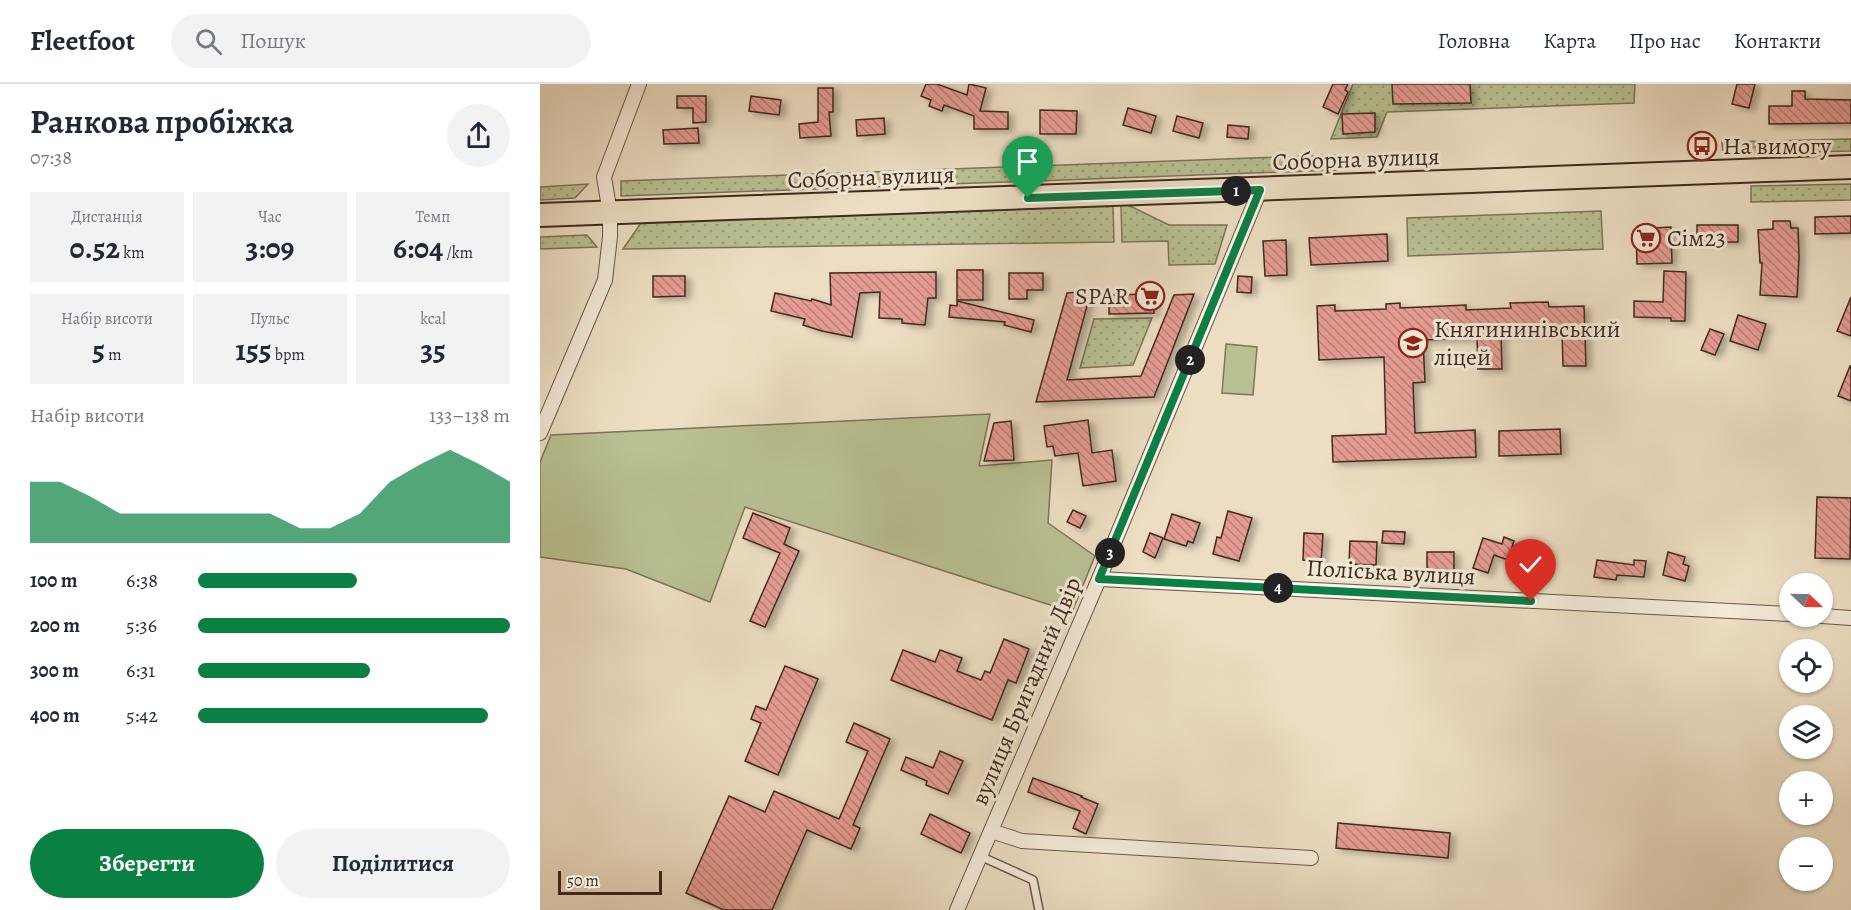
<!DOCTYPE html>
<html lang="uk">
<meta charset="utf-8">
<style>
body{margin:0;font-family:Alegreya,serif;background:#f2f2f3;color:#1f2937;height:100vh;display:flex;flex-direction:column;font-size:22px;white-space:nowrap}
*{box-sizing:border-box;margin:0}
p{font-size:20px;color:#747a83}
.icon{flex:none;width:33px;height:33px;fill:none;stroke:currentColor;stroke-width:2;stroke-linecap:round;stroke-linejoin:round}
.map{position:relative;flex:1;overflow:hidden}
.sheet{display:flex;flex-direction:column;background:#fff;width:540px}
.sheet>*{flex:none}
.needle{width:39px;rotate:112deg}
.tools{position:absolute;left:1239px;top:489px;display:grid;gap:12px}
.tools a{display:grid;place-items:center;width:54px;height:54px;border-radius:50%;background:#fff;box-shadow:0 2px 4px #0004;font-size:30px}
.scale{position:absolute;left:18px;bottom:15px;width:104px;box-sizing:border-box;padding-left:6px;border:3px solid #41291e;border-top:0;font-size:16px;line-height:21px;white-space:nowrap;color:#41291e;-webkit-text-stroke:4px #f3ead8;paint-order:stroke}
.pin{position:absolute;display:grid;place-items:center;width:51px;height:51px;color:#fff;margin:-62px -26px;border-radius:50% 50% 50% 0;rotate:-45deg;box-shadow:0 0 6px #0007}
.pin .icon{rotate:45deg}
.km{position:absolute;width:30px;height:30px;margin:-15px;border-radius:50%;background:#222;color:#fff;font-size:16px;line-height:30px;text-align:center}
.round{display:grid;place-items:center;flex:none;width:63px;height:63px;border-radius:32px;background:#f2f2f3}
.head{display:flex;align-items:center;justify-content:space-between;height:102px;padding:0 30px}
h1{font-size:33px;font-weight:600;line-height:45px}
.figures{display:grid;grid-template-columns:repeat(3,1fr);gap:9px;height:102px;padding:6px 30px}
.figures div{display:grid;align-content:center;border-radius:0px;background:#f2f2f3;text-align:center}
.figures b{font-size:30px;font-weight:600}
.figures small{font-size:16px;font-weight:400}
.figures p{font-size:16px}
.chart{height:168px;padding:12px 30px}
.chart p{display:flex;justify-content:space-between}
.chart svg{width:100%;height:108px;margin-top:6px;fill:#0b8043;opacity:.7}
.action{display:flex;gap:12px;margin-top:auto;padding:12px 30px}
.action a{flex:1;height:69px;border-radius:36px;background:#0b8043;color:#fff;font-size:24px;font-weight:600;line-height:69px;text-align:center}
.action a+a{background:#f2f2f3;color:#1f2937}
ul{padding:0 30px;list-style:none;font-size:20px}
li{display:grid;grid-template-columns:96px 72px 1fr;align-items:center;height:45px}
li i{height:15px;border-radius:8px;background:#0b8043}
header{display:flex;align-items:center;gap:36px;box-sizing:border-box;height:84px;padding:0 30px;background:#fff;border-bottom:2px solid #e0e1e3}
header strong{font-size:28px}
nav{display:flex;gap:33px;margin-inline-start:auto;font-size:21px}
.search{width:420px;height:54px;background:#f2f2f3;display:flex;align-items:center;gap:15px;box-sizing:border-box;padding:0 21px;border-radius:33px;color:#747a83;font-size:22px}
main{display:flex;flex:1;min-height:0}
.map>svg:first-child{display:block}
</style>
<header>
<strong>Fleetfoot</strong>
<div class="search"><svg class="icon" aria-label="search" viewBox="0 0 24 24"><circle cx="10" cy="10" r="6"/><path d="M15 15l6 6"/></svg>Пошук</div>
<nav><a>Головна</a><a>Карта</a><a>Про нас</a><a>Контакти</a></nav>
</header>
<main>
<section class="sheet">
<div class="head"><div><h1>Ранкова пробіжка</h1><p>07:38</p></div><a class="round"><svg class="icon" aria-label="share" viewBox="0 0 24 24"><path d="M12 15V3M7 8l5-5 5 5M5 13v7h14v-7"/></svg></a></div>
<div class="figures">
<div><p>Дистанція</p><b>0.52<small> km</small></b></div>
<div><p>Час</p><b>3:09</b></div>
<div><p>Темп</p><b>6:04<small> /km</small></b></div>
</div>
<div class="figures">
<div><p>Набір висоти</p><b>5<small> m</small></b></div>
<div><p>Пульс</p><b>155<small> bpm</small></b></div>
<div><p>kcal</p><b>35</b></div>
</div>
<div class="chart"><p><span>Набір висоти</span>133–138 m</p>
<svg viewBox="0 0 160 44" preserveAspectRatio="none"><path d="M0 44V19L10 19L20 25L30 32L40 32L50 32L60 32L70 32L80 32L90 38L100 38L110 32L120 19L130 12L140 6L150 12L160 19V44z"/></svg>
</div>
<ul>
<li><b>100 m</b>6:38<i style="width:51%"></i></li>
<li><b>200 m</b>5:36<i style="width:100%"></i></li>
<li><b>300 m</b>6:31<i style="width:55%"></i></li>
<li><b>400 m</b>5:42<i style="width:93%"></i></li>
</ul>
<div class="action"><a>Зберегти</a><a>Поділитися</a></div>
</section>
<div class="map">
<svg width="1311" height="826" viewBox="0 0 1311 826">
<defs>
<pattern id="grass-dots" width="8" height="8" patternUnits="userSpaceOnUse" patternTransform="scale(1.5)"><rect width="8" height="8" fill="#b9c193"/><path d="M2 2h.1M6 6h.1" fill="none" stroke="#989d77" stroke-width="1.8" stroke-linecap="round"/></pattern>
<pattern id="building-back-hatch" width="6" height="6" patternUnits="userSpaceOnUse" patternTransform="scale(1.5)"><rect width="6" height="6" fill="#e59c93"/><path d="M-1 5l2 2M0 0l6 6M5-1l2 2" fill="none" stroke="#bb7f77"/></pattern>
<filter id="shadow"><feDropShadow dx="5.5" dy="3" stdDeviation="3" flood-color="#0004"/></filter>
</defs>
<rect width="100%" height="100%" fill="#eddec3"/>
<filter id="stains"><feTurbulence type="fractalNoise" baseFrequency=".00333" numOctaves="4"/><feColorMatrix values="0 0 0 0 .2 0 0 0 0 .09 0 0 0 0 .02 0 0 0 .5 -.17"/></filter>
<radialGradient id="worn" r=".72"><stop offset=".6" stop-color="#630" stop-opacity="0"/><stop offset="1" stop-color="#630" stop-opacity=".3"/></radialGradient>
<g fill="url(#grass-dots)" stroke="#7d7558" stroke-width="1.5">
<polygon points="813,0 1095,0 1094,19 847,28 837,53 791,55"/>
<polygon points="1311,55 1311,67 1183,70 1182,58"/>
<polygon points="797,71 797,86 81,112 81,97"/>
<polygon points="48,100 35,114 0,116 0,103"/>
<polygon points="1311,100 1311,116 1211,118 1211,102"/>
<polygon points="573,121 574,158 83,165 101,139"/>
<polygon points="581,121 588,121 629,141 687,141 675,180 629,181 628,157 582,158"/>
<polygon points="1061,127 1063,165 868,172 867,134"/>
<polygon points="47,151 57,163 0,165 0,153"/>
<polygon points="612,234 593,281 540,284 554,235"/>
</g>
<g fill="#b9c193" stroke="#7d7558" stroke-width="1.5">
<polygon points="686,260 717,263 713,311 682,309"/>
<polygon points="450,330 439,382 512,376 508,439 555,472 532,528 205,423 170,518 86,485 0,473 0,378 11,351"/>
</g>
<g fill="url(#building-back-hatch)" stroke="#41291e" stroke-width="1.5" filter="url(#shadow)">
<polygon points="386,0 397,0 427,11 429,0 446,4 440,27 468,28 468,45 434,45 434,32 404,21 402,27 389,22 391,16 381,12"/>
<polygon points="793,0 808,0 805,6 808,8 798,30 783,23"/>
<polygon points="852,0 930,0 931,19 853,20"/>
<polygon points="1197,0 1215,0 1209,24 1192,20"/>
<polygon points="278,4 293,4 293,28 289,28 291,52 260,54 259,40 278,38"/>
<polygon points="1252,7 1265,7 1265,15 1311,16 1311,39 1229,40 1229,22 1252,22"/>
<polygon points="137,12 166,12 166,38 153,39 153,24 137,24"/>
<polygon points="211,12 241,16 239,31 209,27"/>
<polygon points="588,24 616,32 611,49 583,41"/>
<polygon points="500,26 537,27 536,50 500,50"/>
<polygon points="835,29 835,48 803,50 802,30"/>
<polygon points="637,32 663,39 659,54 633,47"/>
<polygon points="344,34 345,50 317,52 316,36"/>
<polygon points="688,41 709,43 708,55 687,53"/>
<polygon points="158,44 159,59 124,60 123,46"/>
<polygon points="1311,132 1311,149 1275,150 1275,133"/>
<polygon points="1233,137 1250,137 1251,144 1258,144 1259,173 1257,213 1220,211 1222,179 1220,179 1218,146 1233,145"/>
<rect x="1157" y="141" width="41" height="17"/>
<polygon points="1131,143 1132,179 1097,180 1096,145"/>
<polygon points="847,150 848,177 771,181 769,154"/>
<polygon points="746,156 747,191 725,192 723,157"/>
<rect x="417" y="186" width="26" height="30"/>
<polygon points="1124,187 1146,188 1145,237 1131,237 1131,234 1094,233 1094,217 1123,218"/>
<polygon points="396,188 396,214 388,214 385,241 362,239 362,235 339,234 340,208 320,209 312,253 282,247 263,241 265,235 231,227 235,209 271,217 272,215 291,221 290,189"/>
<polygon points="469,189 503,189 503,206 487,206 487,215 469,215"/>
<polygon points="113,192 145,192 145,212 113,213"/>
<polygon points="698,192 712,193 711,209 697,208"/>
<polygon points="551,207 527,296 601,292 634,211 654,210 614,313 496,318 527,209"/>
<polygon points="613,210 614,229 569,230 569,211"/>
<polygon points="1311,213 1311,252 1297,247"/>
<polygon points="417,217 494,236 491,248 464,241 465,238 409,233 410,221 417,222"/>
<polygon points="1008,218 1009,223 1044,222 1046,282 1023,282 1022,247 961,250 962,285 938,285 937,254 883,256 885,298 873,299 875,349 935,346 936,373 793,378 792,352 846,350 844,273 779,276 777,222 795,221 795,227 846,225 846,220 860,219 860,224 926,221 926,226 971,224 970,219"/>
<polygon points="1198,231 1226,240 1218,266 1190,257"/>
<polygon points="1170,245 1184,250 1175,271 1161,266"/>
<polygon points="1310,282 1311,282 1311,317 1298,312"/>
<polygon points="548,336 552,369 572,366 576,397 543,402 538,369 515,372 513,362 507,363 504,342"/>
<polygon points="471,337 474,376 444,377 454,339"/>
<polygon points="1020,345 1021,370 959,372 959,347"/>
<polygon points="1277,413 1311,414 1310,475 1275,474"/>
<polygon points="533,426 546,432 540,444 527,438"/>
<polygon points="688,427 712,434 699,477 673,470 677,453 681,454"/>
<polygon points="213,429 250,444 244,460 259,467 225,543 210,537 240,469 203,454"/>
<polygon points="632,430 660,439 653,459 648,457 646,462 624,455"/>
<polygon points="843,447 865,448 864,460 842,459"/>
<polygon points="610,449 623,454 615,474 603,468"/>
<polygon points="764,449 783,450 781,478 763,476"/>
<polygon points="964,453 974,457 968,476 954,471 948,489 933,484 943,454 962,460"/>
<polygon points="810,457 837,458 836,481 809,480"/>
<polygon points="887,468 914,468 914,486 887,485"/>
<polygon points="1128,468 1145,473 1143,480 1149,482 1145,497 1123,491"/>
<polygon points="977,475 1001,477 1000,491 976,489"/>
<polygon points="1057,476 1094,481 1094,476 1106,477 1104,493 1077,491 1076,496 1054,493"/>
<polygon points="464,555 489,565 476,599 468,596 452,636 351,596 363,566 395,578 400,566 422,574 417,587 441,596 445,587 450,589"/>
<polygon points="245,582 278,595 238,691 205,677 221,639 211,635 216,622 226,626"/>
<polygon points="314,639 350,655 313,741 320,744 311,765 267,746 232,826 184,826 146,809 189,712 225,728 234,707 299,735 328,667 306,658"/>
<polygon points="400,667 423,677 408,710 386,701 387,697 361,686 366,673 393,684"/>
<polygon points="493,694 542,712 541,713 558,720 546,750 533,744 540,727 488,708"/>
<polygon points="390,730 430,749 421,769 381,750"/>
<polygon points="798,739 910,749 908,774 796,764"/>
</g>
<g fill="none" stroke-linecap="round" stroke-linejoin="round">
<g stroke="#6c5647" stroke-width="10">
<polyline id="service" points="440,772 493,796 499,826"/>
</g>
<g stroke="#6c5647" stroke-width="16">
<g id="minor">
<polyline points="0,349 65,196 70,153 70,129 64,93 99,0"/>
<polyline points="559,495 1250,530"/>
<polyline points="1282,532 1311,534"/>
<polyline points="451,747 482,757 771,774"/>
<polyline points="417,826 559,495 720,106"/>
</g>
</g>
<g stroke="#41291e" stroke-width="26">
<polyline id="primary" points="0,131 1311,83"/>
</g>
<use href="#service" stroke="#f3ead8" stroke-width="7"/>
<use href="#minor" stroke="#f3ead8" stroke-width="14"/>
<use href="#primary" stroke="#eddec3" stroke-width="22"/>
</g>
<g fill="none" stroke-linecap="round" stroke-linejoin="round">
<g stroke="#fff" stroke-width="12">
<polyline id="route" points="488,114 720,106 559,495 991,517"/>
</g>
<use href="#route" stroke="#0b8043" stroke-width="8"/>
</g>
<defs>
<g id="bus-ring" transform="scale(1.5)"><circle r="9.5" fill="#f3ead8" stroke="#8f2418" stroke-width="1.5"/><path d="M-5-6H5V4H4V6H2V4H-2V6H-4V4H-5ZM-3.5-4V0h7V-4ZM-3.5 1.2v1.5H-2V1.2ZM2 1.2v1.5H3.5V1.2Z" fill="#8f2418"/></g>
<g id="supermarket-ring" transform="scale(1.5)"><circle r="9.5" fill="#f3ead8" stroke="#8f2418" stroke-width="1.5"/><path d="M-6-5.5h2.5l.6 2H6L4.5 2H-2.5L-4.4-4H-6ZM-1.5 3.2a1.3 1.3 0 1 0 .1 0ZM3 3.2a1.3 1.3 0 1 0 .1 0Z" fill="#8f2418"/></g>
<g id="school-ring" transform="scale(1.5)"><circle r="9.5" fill="#f3ead8" stroke="#8f2418" stroke-width="1.5"/><path d="M0-5L7-2L0 1L-7-2ZM-4 1L0 2.5L4 1V4Q0 6-4 4Z" fill="#8f2418"/></g>
</defs>
<g fill-rule="evenodd">
<use href="#bus-ring" x="1162" y="62"/>
<use href="#supermarket-ring" x="1106" y="154"/>
<use href="#supermarket-ring" x="610" y="212"/>
<use href="#school-ring" x="873" y="259"/>
</g>
<g text-anchor="middle" dominant-baseline="central" stroke-width="6" stroke-linejoin="round" paint-order="stroke">
<g font-size="24" fill="#41291e" stroke="#f3ead8" text-anchor="start">
<text x="1183" y="62">На вимогу</text>
<text x="1127" y="154">Сім23</text>
<text x="589" y="212" text-anchor="end">SPAR</text>
<text x="894" y="245">Княгининівський<tspan x="894" dy="28">ліцей</tspan></text>
</g>
<g font-size="24" fill="#41291e" stroke="#f3ead8">
<text transform="translate(816 75) rotate(-2)">Соборна вулиця</text>
<text transform="translate(331 93) rotate(-2)">Соборна вулиця</text>
<text transform="translate(851 488) rotate(3)">Поліська вулиця</text>
<text transform="translate(486 607) rotate(-67)">вулиця Бригадний Двір</text>
</g>
</g>
<rect width="100%" height="100%" filter="url(#stains)"/>
<rect width="100%" height="100%" fill="url(#worn)"/>
</svg>
<div class="tools">
<a><svg class="needle" viewBox="-14 -14 28 28"><path d="M0-13l5 13h-10z" fill="#e53935"/><path d="M0 13l5-13h-10z" fill="#747a83"/></svg></a>
<a><svg class="icon" aria-label="locate" viewBox="0 0 24 24"><circle cx="12" cy="12" r="6"/><path d="M12 2v4M12 18v4M2 12h4M18 12h4"/></svg></a>
<a><svg class="icon" aria-label="layers" viewBox="0 0 24 24"><path d="M12 4l9 5-9 5-9-5zM3 14l9 5 9-5"/></svg></a>
<a>+</a>
<a>−</a>
</div>
<div class="scale">50 m</div>
<div class="pin" style="left:488px;top:114px;background:#1e9e55"><svg class="icon" aria-label="arrive" viewBox="0 0 24 24"><path d="M6 21V4h12l-3 4 3 4H6"/></svg></div>
<div class="pin" style="left:991px;top:517px;background:#d93025"><svg class="icon" aria-label="check" viewBox="0 0 24 24"><path d="M5 12l5 5 9-10"/></svg></div>
<b class="km" style="left:696px;top:107px">1</b>
<b class="km" style="left:650px;top:276px">2</b>
<b class="km" style="left:570px;top:469px">3</b>
<b class="km" style="left:738px;top:504px">4</b>
</div>
</main>
